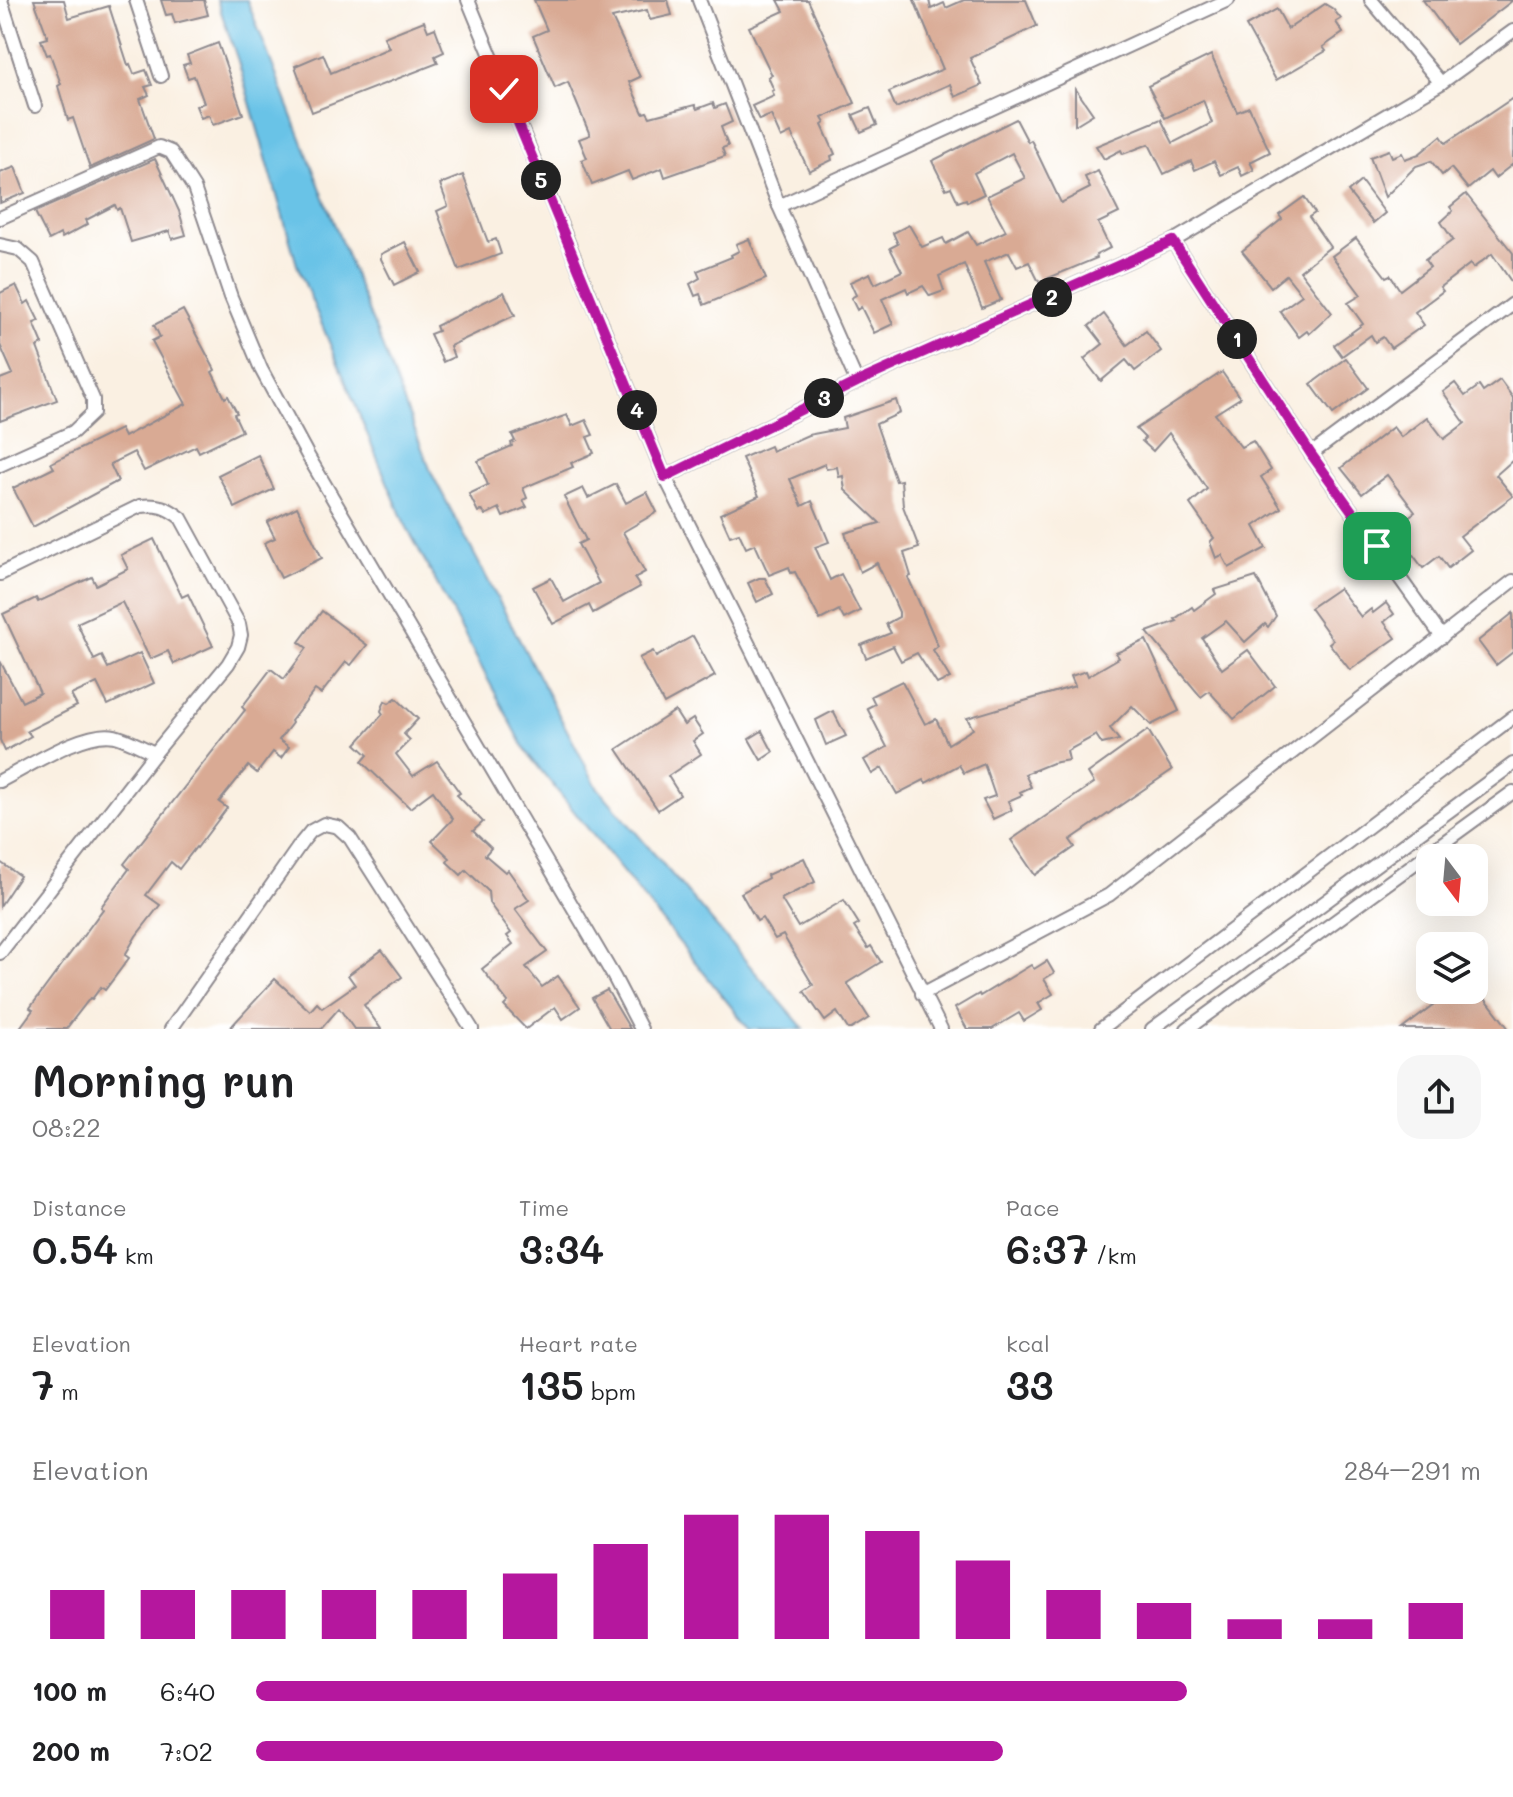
<!DOCTYPE html>
<meta charset="utf-8">
<style>
body{margin:0;font-family:Mali,sans-serif;background:#f6f6f6;color:#202124;height:100vh;display:flex;flex-direction:column;font-size:30px;white-space:nowrap}
*{box-sizing:border-box;margin:0}
p{font-size:26px;color:#757577}
.icon{flex:none;width:44px;height:44px;fill:none;stroke:currentColor;stroke-width:2;stroke-linecap:round;stroke-linejoin:round}
.map{position:relative;height:1029px;overflow:hidden}
.side{display:flex;flex-direction:column;background:#fff;flex:1}
.side>*{flex:none}
.needle{width:52px;rotate:164deg}
.controls{position:absolute;left:1416px;top:844px;display:grid;gap:16px}
.controls a{display:grid;place-items:center;width:72px;height:72px;border-radius:16px;background:#fff;box-shadow:0 8px 32px #0002;font-size:40px}
.pin{position:absolute;display:grid;place-items:center;width:68px;height:68px;color:#fff;margin:-34px;border-radius:16px;box-shadow:0 4px 12px #0006}
.km{position:absolute;width:40px;height:40px;margin:-20px;border-radius:50%;background:#222;color:#fff;font-size:22px;line-height:40px;text-align:center}
.round{display:grid;place-items:center;flex:none;width:84px;height:84px;border-radius:24px;background:#f6f6f6}
.overview{display:flex;align-items:center;justify-content:space-between;height:136px;padding:0 32px}
h1{font-size:44px;font-weight:600;line-height:60px}
.stats{display:grid;grid-template-columns:repeat(3,1fr);gap:12px;height:136px;padding:8px 32px}
.stats div{display:grid;align-content:center}
.stats b{font-size:40px;font-weight:600}
.stats small{font-size:22px;font-weight:400}
.stats p{font-size:22px}
.chart{height:224px;padding:16px 32px}
.chart p{display:flex;justify-content:space-between}
.chart svg{width:100%;height:144px;margin-top:8px;stroke:#b5179e;stroke-width:6}
ul{padding:0 32px;list-style:none;font-size:26px}
li{display:grid;grid-template-columns:128px 96px 1fr;align-items:center;height:60px}
li i{height:20px;border-radius:10px;background:#b5179e}
.map>svg:first-child{display:block}
</style>
<div class="map">
<svg width="1513" height="1029" viewBox="0 0 1513 1029">
<rect width="100%" height="100%" fill="#fff"/>
<filter id="ink" filterUnits="userSpaceOnUse"><feTurbulence type="fractalNoise" baseFrequency=".0125" numOctaves="2"/><feDisplacementMap in="SourceGraphic" scale="16" xChannelSelector="R" yChannelSelector="G"/><feConvolveMatrix kernelMatrix="1 2 1 2 8 2 1 2 1" color-interpolation-filters="sRGB"/></filter>
<filter id="wash" filterUnits="userSpaceOnUse"><feTurbulence type="fractalNoise" baseFrequency=".006" numOctaves="4" result="noise"/><feDisplacementMap in="SourceGraphic" scale="32" xChannelSelector="R" yChannelSelector="G"/><feGaussianBlur stdDeviation="1.8" result="paint"/><feColorMatrix in="noise" values="0 0 0 0 0 0 0 0 0 0 0 0 0 0 0 0 0 1.4 0 .05"/><feComposite in="paint" operator="in"/></filter>
<g filter="url(#wash)">
<rect width="100%" height="100%" fill="#faf0e2"/>
<polygon fill="#69c3e7" stroke="#467291" stroke-width="2" points="217,0 247,0 432,474 597,787 804,1029 749,1029 527,753 403,520 297,265 238,61"/>
<g id="blocks">
<g fill="#d9aa94">
<polygon points="34,0 64,0 69,18 109,6 128,65 130,64 134,74 146,70 152,85 145,87 149,95 140,99 154,139 90,168 73,118 68,120 58,86 61,84 50,54 47,55 41,40 48,38"/>
<polygon points="161,0 204,0 208,15 175,23 172,14 166,15"/>
<polygon points="534,0 668,0 672,15 650,20 647,10 612,18 640,77 629,82 643,113 647,112 650,117 695,105 697,109 713,103 715,108 725,104 732,122 721,127 728,146 722,148 725,156 665,177 662,168 632,180 628,171 592,185 582,160 587,158 579,139 590,135 568,82 555,88 533,36 547,30"/>
<polygon points="778,0 808,0 855,103 822,118 825,123 822,125 835,154 831,156 832,160 809,171 791,133 781,138 771,115 759,120 752,106 774,96 772,91 774,90 768,77 772,75 749,27 784,11"/>
<polygon points="914,0 929,0 931,9 944,3 946,8 964,0 1026,0 1037,26 970,58 982,85 955,97 950,84 896,108 889,92 943,69"/>
<polygon points="1423,0 1513,0 1456,44"/>
<polygon points="1325,4 1333,9 1341,19 1336,22 1343,33 1323,47 1326,51 1276,80 1246,26 1277,9 1288,29"/>
<polygon points="424,21 428,31 435,28 444,52 435,56 438,63 312,112 295,66 323,54 331,73 389,48 384,37"/>
<polygon points="218,43 243,114 213,125 209,115 201,118 196,106 204,103 194,76 188,78 183,65 190,63 187,55"/>
<polygon points="1211,55 1237,112 1249,107 1270,152 1250,162 1254,170 1242,176 1238,167 1221,175 1214,161 1195,170 1191,161 1164,174 1149,144 1123,154 1121,150 1104,159 1096,146 1161,119 1173,143 1212,123 1203,100 1165,118 1148,86"/>
<polygon points="1075,88 1093,114 1075,125"/>
<polygon points="1513,98 1513,164 1495,178 1490,171 1468,189 1451,168 1442,175 1431,161 1416,166 1385,197 1370,157 1389,150 1392,157 1402,153 1405,159 1419,154 1441,136 1446,143"/>
<polygon points="870,108 877,125 861,132 853,115"/>
<polygon points="1016,119 1028,142 1031,140 1061,203 1090,188 1085,177 1098,171 1119,213 1098,223 1110,248 1096,255 1097,258 1039,282 1029,262 1017,267 1009,252 984,262 1001,300 982,308 964,264 939,276 944,291 930,296 923,286 908,293 906,288 882,299 893,324 874,333 861,307 857,310 851,298 856,295 850,282 870,273 875,284 902,271 890,248 898,244 893,233 909,225 922,247 943,238 946,244 968,232 976,245 1006,231 987,196 1025,178 1012,153 974,173 984,194 967,202 966,199 958,202 951,187 946,189 932,161"/>
<polygon points="155,159 179,211 186,235 172,239 169,231 131,242 120,208 117,210 115,205 86,220 88,224 62,238 60,234 49,240 35,212"/>
<polygon points="15,167 25,193 0,203 0,173"/>
<polygon points="463,175 488,242 496,239 501,254 459,270 437,211 448,206 440,184"/>
<polygon points="1361,181 1385,213 1373,223 1348,192"/>
<polygon points="1466,194 1513,253 1513,284 1492,254 1473,268 1470,264 1440,287 1443,291 1415,312 1424,325 1391,348 1383,337 1375,342 1371,335 1342,356 1334,345 1363,324 1348,303 1361,295 1332,256 1356,238 1386,277 1390,275 1400,290 1430,267 1425,260 1453,240 1441,222 1453,211 1450,207"/>
<polygon points="1304,197 1315,213 1309,217 1330,247 1300,271 1332,313 1309,334 1307,331 1299,337 1280,311 1302,295 1286,275 1271,287 1242,251 1282,219 1279,215"/>
<polygon points="749,239 766,279 704,305 700,294 695,296 690,284 700,278 697,271 732,257 731,255 739,251 736,244"/>
<polygon points="405,242 420,272 394,285 381,259 381,254"/>
<polygon points="16,285 25,304 29,301 39,321 34,323 43,344 37,347 57,400 0,421 0,379 13,374 0,345 0,293"/>
<polygon points="504,292 515,315 450,346 454,357 443,362 430,334 438,331 436,326"/>
<polygon points="183,310 215,370 212,372 225,398 228,396 237,413 234,414 242,431 199,452 196,446 144,471 134,452 110,464 118,481 33,527 13,488 54,468 51,463 120,429 124,437 186,404 152,341 160,337 154,325"/>
<polygon points="1104,314 1127,345 1146,331 1161,351 1135,371 1126,360 1101,381 1084,359 1103,344 1089,326"/>
<polygon points="1346,358 1368,388 1333,414 1311,384"/>
<polygon points="1222,372 1240,398 1215,414 1241,447 1253,441 1271,470 1261,477 1281,508 1254,526 1266,548 1229,568 1222,555 1216,558 1210,542 1214,538 1190,504 1207,489 1169,433 1153,451 1142,441 1145,438 1136,429"/>
<polygon points="1500,380 1513,398 1513,460 1496,475 1513,496 1460,536 1471,550 1448,568 1439,556 1423,568 1393,528 1415,512 1387,475 1362,494 1341,468 1393,427 1401,437 1427,417 1444,439 1465,423 1443,392 1455,383 1465,396 1479,386 1483,392"/>
<polygon points="896,400 900,413 876,424 896,481 901,480 903,506 919,548 904,553 911,576 908,577 938,646 933,650 950,678 937,684 917,653 901,661 893,646 866,658 861,645 891,633 886,624 899,617 899,612 877,563 860,572 845,533 880,523 845,490 843,476 839,477 837,467 826,469 825,464 790,479 802,506 812,501 829,542 815,547 830,580 841,574 860,611 844,619 839,610 820,620 795,572 791,573 789,567 769,575 755,544 746,548 739,533 730,536 720,514 759,496 742,458 770,446 772,451 808,435 845,428 843,418"/>
<polygon points="567,415 572,426 586,420 593,435 587,437 594,453 571,463 573,467 523,488 527,498 523,500 527,507 503,517 499,508 485,515 482,510 478,512 469,494 488,485 478,461 512,446 511,443 515,441 512,435"/>
<polygon points="258,455 274,489 235,508 218,475"/>
<polygon points="616,484 626,503 647,492 657,512 623,532 645,572 634,578 640,587 593,613 589,605 553,624 533,587 551,578 564,602 599,583 578,544 586,540 564,497 583,488 588,498"/>
<polygon points="297,507 322,558 281,578 264,543 275,538 267,522"/>
<polygon points="154,539 182,597 188,594 213,646 174,664 168,651 150,659 122,602 77,623 94,660 102,656 108,668 140,653 154,683 108,705 97,683 71,695 77,706 27,731 31,736 5,751 0,740 0,661 22,702 40,693 3,614 36,598 38,602 92,577 96,585 128,569 121,555"/>
<polygon points="1256,577 1276,616 1268,627 1265,624 1245,642 1226,621 1202,638 1222,669 1248,650 1275,686 1234,719 1209,691 1201,697 1147,632 1177,621 1175,619 1192,607 1194,610 1216,594 1214,590"/>
<polygon points="759,578 765,578 773,594 757,602 748,583"/>
<polygon points="1339,588 1361,617 1371,609 1373,613 1386,603 1394,614 1384,622 1396,638 1350,670 1329,643 1333,640 1310,608"/>
<polygon points="322,611 367,645 351,665 346,662 321,694 315,690 291,721 292,723 279,740 289,747 281,758 273,752 257,773 248,766 219,802 227,808 197,848 196,847 179,869 171,862 146,895 160,905 136,936 125,955 129,958 105,990 101,987 92,999 90,998 66,1029 19,1029 33,1010 30,1008 103,909 101,907 129,869 124,864 245,710 242,707 271,669 284,679 307,648 299,642"/>
<polygon points="1513,613 1513,652 1496,665 1478,641"/>
<polygon points="693,636 715,676 664,704 639,658 653,651 656,657"/>
<polygon points="1146,640 1179,711 1151,725 1132,706 1110,728 1119,740 1102,744 1096,735 1067,751 1069,760 1052,763 1025,774 1031,787 1020,792 1022,795 1008,801 1012,810 993,819 983,800 995,796 984,764 964,773 959,765 926,783 924,780 897,794 882,768 872,774 864,760 887,747 867,708 875,704 871,696 902,681 925,724 936,719 948,744 973,729 967,718 1075,686 1071,676 1086,671 1088,676 1119,658 1116,653"/>
<polygon points="396,698 418,719 404,734 410,740 396,754 413,776 437,761 460,793 457,795 483,822 473,831 491,848 485,855 505,872 508,870 529,900 515,909 547,952 526,967 542,987 558,976 580,1007 563,1019 555,1007 526,1029 504,1006 508,1002 482,969 513,944 507,936 511,933 489,903 488,891 466,870 461,875 447,862 450,858 432,841 453,819 433,791 410,808 362,762 368,755 356,744 383,714 381,711 385,701 389,703"/>
<polygon points="675,711 684,725 693,719 703,734 693,741 701,754 668,776 680,795 658,810 617,749"/>
<polygon points="833,711 846,736 826,745 816,720"/>
<polygon points="1148,730 1172,770 1070,840 1075,847 1035,875 1011,840 1094,783 1088,773"/>
<polygon points="762,731 773,752 761,760 749,739"/>
<polygon points="804,858 815,882 781,899 798,927 844,900 859,924 854,927 868,948 871,946 881,962 847,983 869,1018 851,1029 848,1029 837,1012 825,1021 804,991 813,985 783,935 775,939 762,918 757,921 741,893 768,878 767,875"/>
<polygon points="0,862 20,876 0,906"/>
<polygon points="382,950 402,977 364,1005 381,1029 354,1029 339,1008 321,1029 229,1029 275,979 310,1011 317,1003 322,1008 355,985 348,975"/>
<polygon points="1047,961 1054,973 1044,979 1053,994 1038,1003 1042,1010 1024,1021 1019,1013 992,1029 967,1029 955,1008 979,994 980,996 1031,965 1034,969"/>
<polygon points="607,990 630,1029 610,1029 592,998"/>
<polygon points="1454,990 1479,990 1509,1029 1402,1029"/>
</g>
</g>
</g>
<g filter="url(#ink)">
<use href="#blocks" fill-opacity="0" stroke="#8e898e" stroke-width="2"/>
<g fill="none" stroke-linecap="round" stroke-linejoin="round">
<g stroke="#8e898e" stroke-width="16">
<g id="street">
<polyline points="1,0 35,106"/>
<polyline points="136,0 161,76"/>
<polyline points="468,0 665,477 941,1029"/>
<polyline points="699,0 779,206 857,382"/>
<polyline points="1371,0 1441,83"/>
<polyline points="779,206 1228,0"/>
<polyline points="0,218 159,147 171,152 194,188 231,297 261,369 308,456 614,977 641,1029"/>
<polyline points="1173,241 1311,454 1442,637"/>
<polyline points="0,245 18,249 33,262 93,399 93,413 73,432 0,465"/>
<polyline points="1311,454 1513,304"/>
<polyline points="665,477 857,382 1173,241 1441,83 1513,31"/>
<path d="M0,574l140,-68c18,-2 27,1 41,12l58,106 2,11 -3,12 -10,17 -73,89 -155,200"/>
<path d="M0,781c28,-14 85,-52 115,-45 13,3 27,12 40,17"/>
<polyline points="922,994 1109,895 1513,581"/>
<polyline points="171,1029 302,842 311,831 324,824 338,827 350,838 472,1029"/>
<polyline points="1101,1029 1513,717"/>
<polyline points="1152,1029 1513,764"/>
<polyline points="1187,1029 1513,792"/>
</g>
</g>
<use href="#street" stroke="#fff" stroke-width="12"/>
</g>
</g>
<g fill="none" stroke-linecap="round" stroke-linejoin="round" filter="url(#ink)">
<g stroke="#fff" stroke-width="16">
<polyline id="route" points="504,89 665,477 857,382 1173,241 1311,454 1377,546"/>
</g>
<use href="#route" stroke="#b5179e" stroke-width="10"/>
</g>
</svg>
<div class="controls">
<a><svg class="needle" viewBox="-14 -14 28 28"><path d="M0-13l5 13h-10z" fill="#e53935"/><path d="M0 13l5-13h-10z" fill="#757577"/></svg></a>
<a><svg class="icon" aria-label="layers" viewBox="0 0 24 24"><path d="M12 4l9 5-9 5-9-5zM3 14l9 5 9-5"/></svg></a>
</div>
<div class="pin" style="left:1377px;top:546px;background:#1e9e55"><svg class="icon" aria-label="arrive" viewBox="0 0 24 24"><path d="M6 21V4h12l-3 4 3 4H6"/></svg></div>
<div class="pin" style="left:504px;top:89px;background:#d93025"><svg class="icon" aria-label="check" viewBox="0 0 24 24"><path d="M5 12l5 5 9-10"/></svg></div>
<b class="km" style="left:1237px;top:339px">1</b>
<b class="km" style="left:1052px;top:297px">2</b>
<b class="km" style="left:824px;top:398px">3</b>
<b class="km" style="left:637px;top:410px">4</b>
<b class="km" style="left:541px;top:180px">5</b>
</div>
<section class="side">
<div class="overview"><div><h1>Morning run</h1><p>08:22</p></div><a class="round"><svg class="icon" aria-label="share" viewBox="0 0 24 24"><path d="M12 15V3M7 8l5-5 5 5M5 13v7h14v-7"/></svg></a></div>
<div class="stats">
<div><p>Distance</p><b>0.54<small> km</small></b></div>
<div><p>Time</p><b>3:34</b></div>
<div><p>Pace</p><b>6:37<small> /km</small></b></div>
</div>
<div class="stats">
<div><p>Elevation</p><b>7<small> m</small></b></div>
<div><p>Heart rate</p><b>135<small> bpm</small></b></div>
<div><p>kcal</p><b>33</b></div>
</div>
<div class="chart"><p><span>Elevation</span>284–291 m</p>
<svg viewBox="0 0 160 44" preserveAspectRatio="none"><path d="M5 44V29M15 44V29M25 44V29M35 44V29M45 44V29M55 44V24M65 44V15M75 44V6M85 44V6M95 44V11M105 44V20M115 44V29M125 44V33M135 44V38M145 44V38M155 44V33"/></svg>
</div>
<ul>
<li><b>100 m</b>6:40<i style="width:76%"></i></li>
<li><b>200 m</b>7:02<i style="width:61%"></i></li>
</ul>
</section>
